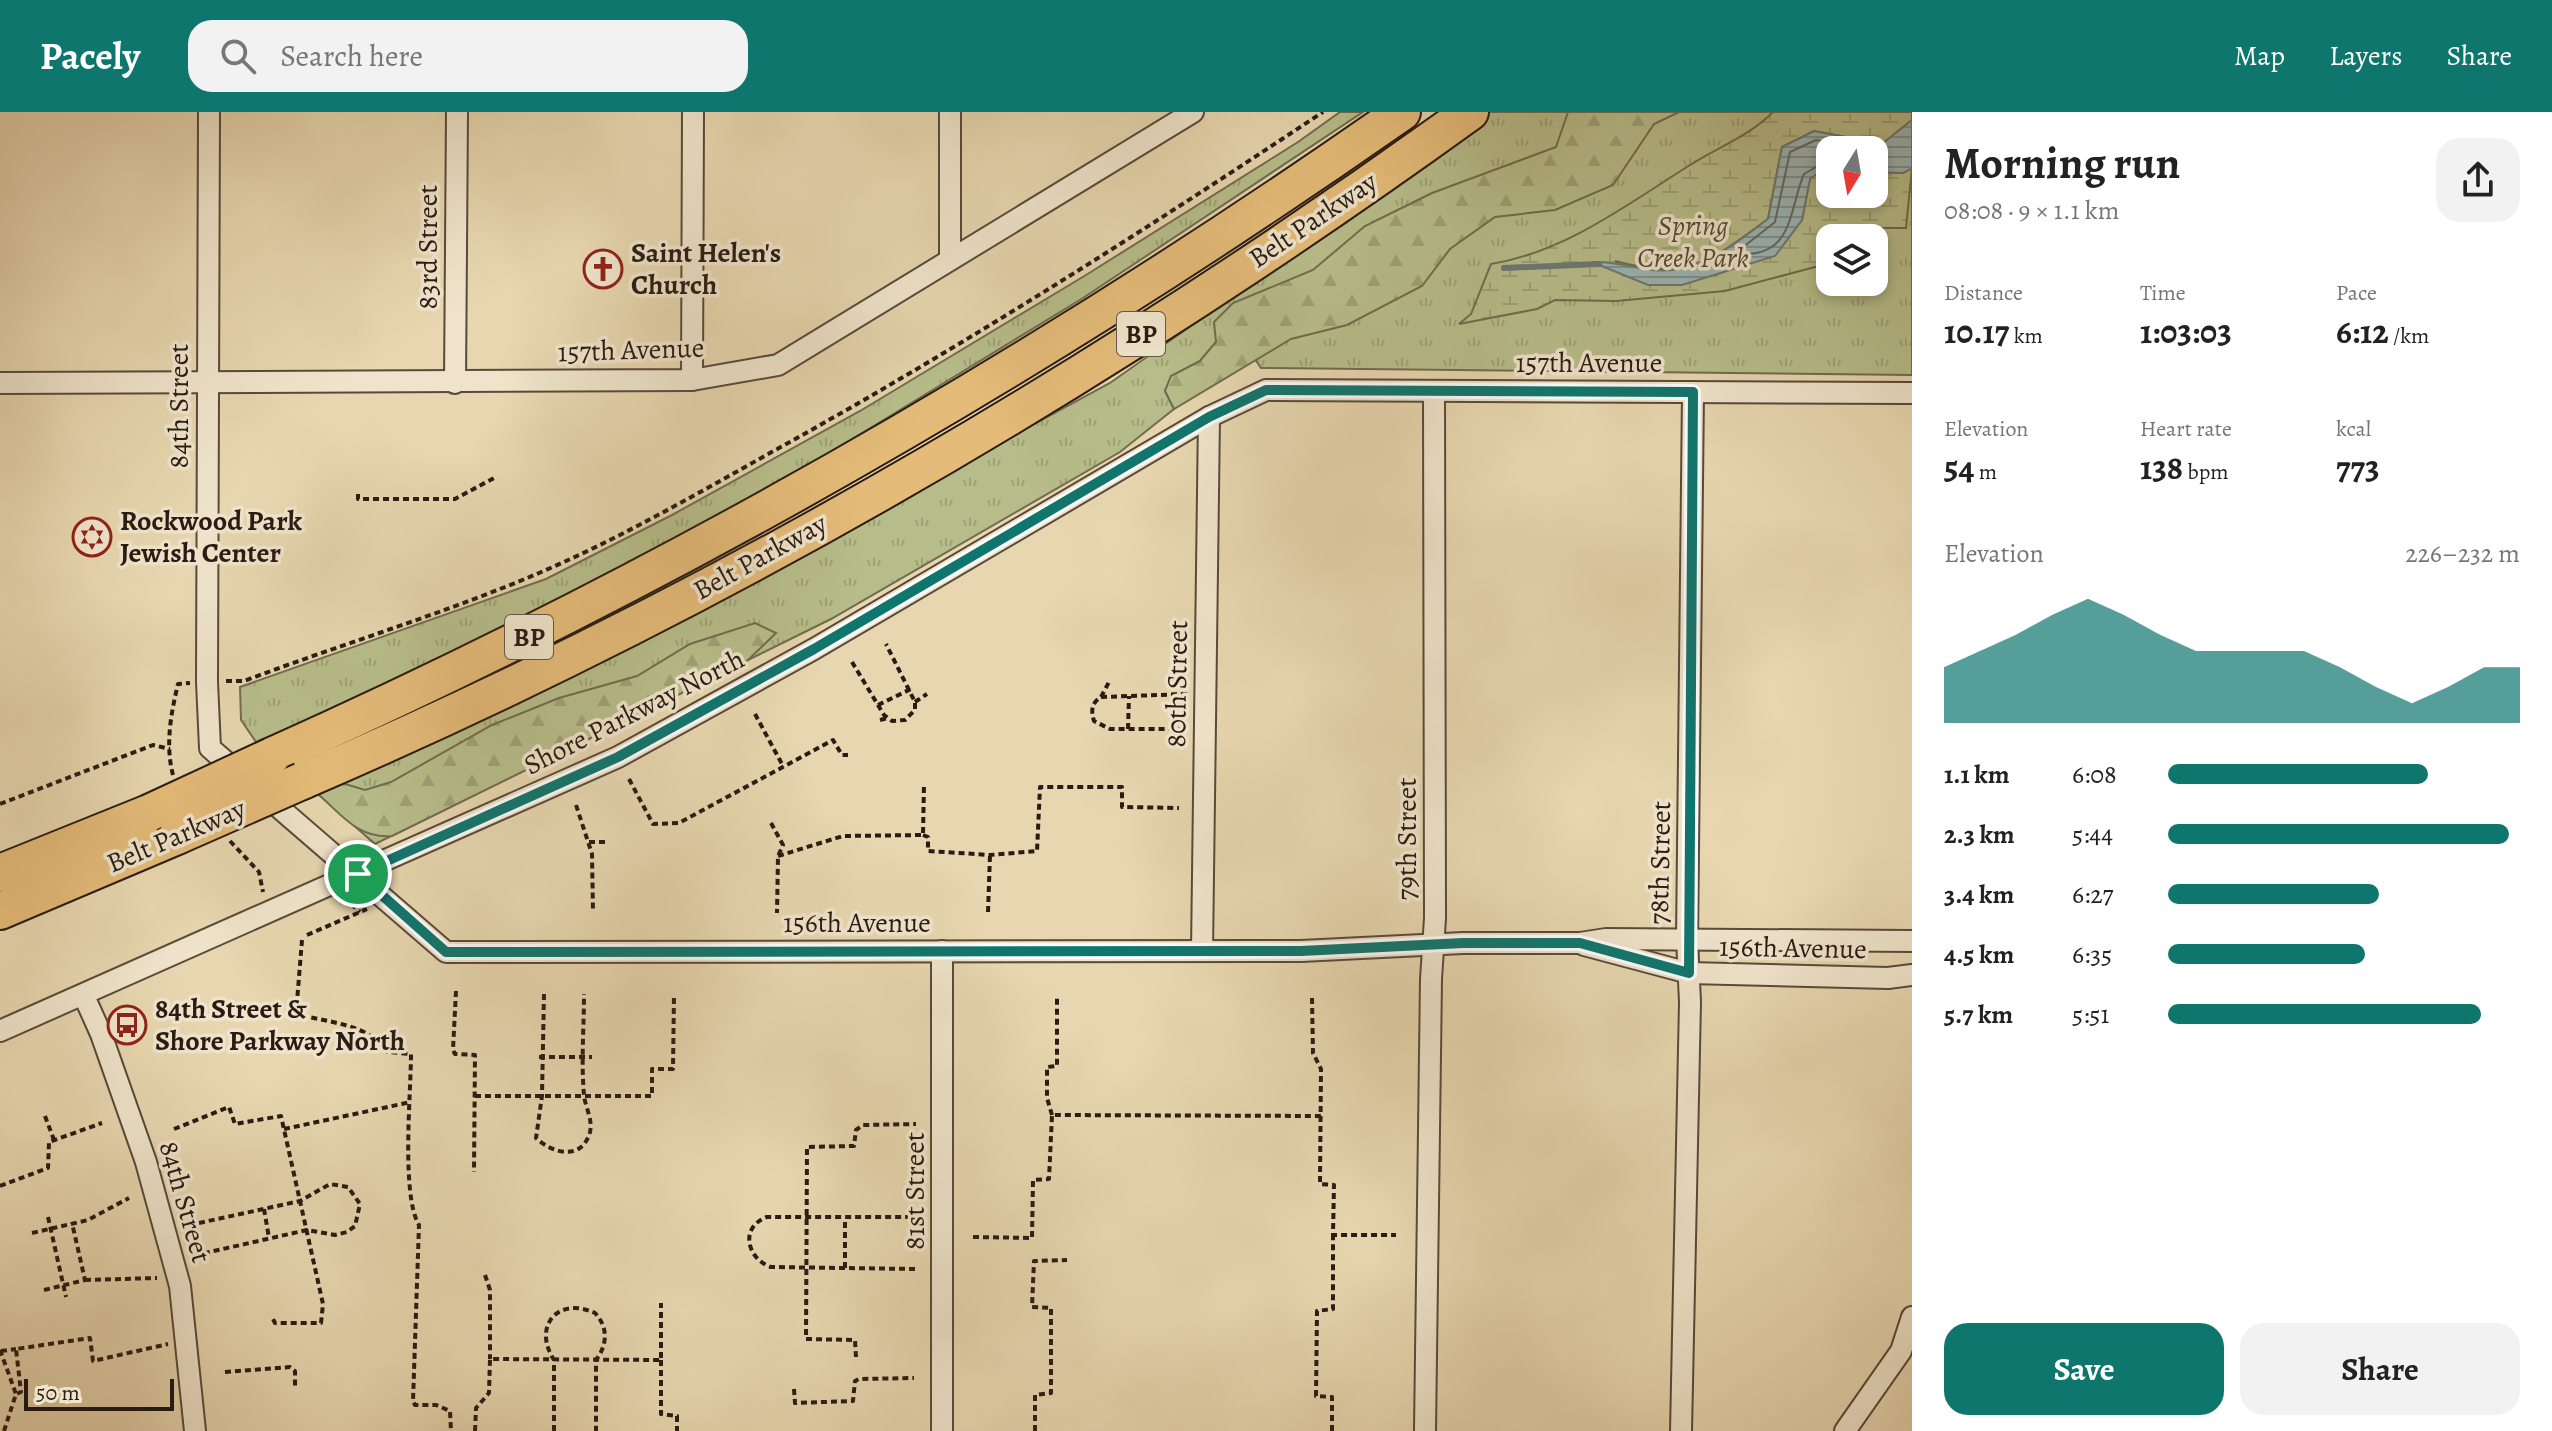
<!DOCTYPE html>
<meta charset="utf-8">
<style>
body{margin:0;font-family:Alegreya,serif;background:#f2f2f2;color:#222;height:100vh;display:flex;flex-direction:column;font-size:30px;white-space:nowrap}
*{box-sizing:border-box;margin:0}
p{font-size:26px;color:#767676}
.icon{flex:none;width:44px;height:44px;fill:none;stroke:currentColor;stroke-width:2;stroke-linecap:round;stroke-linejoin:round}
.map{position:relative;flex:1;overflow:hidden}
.drawer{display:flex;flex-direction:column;background:#fff;width:640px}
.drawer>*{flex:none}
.needle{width:52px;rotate:191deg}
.buttons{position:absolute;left:1816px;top:24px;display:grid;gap:16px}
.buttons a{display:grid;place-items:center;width:72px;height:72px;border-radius:16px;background:#fff;box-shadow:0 4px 12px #0003;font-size:40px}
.scale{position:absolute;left:24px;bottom:20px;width:150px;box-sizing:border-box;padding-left:8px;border:4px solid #291b13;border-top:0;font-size:22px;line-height:28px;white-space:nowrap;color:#291b13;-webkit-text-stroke:6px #efe4cb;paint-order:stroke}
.pin{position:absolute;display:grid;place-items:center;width:68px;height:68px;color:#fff;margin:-34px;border:4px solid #fff;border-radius:50%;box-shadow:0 2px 8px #0007}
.round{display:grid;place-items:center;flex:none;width:84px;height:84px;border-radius:24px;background:#f2f2f2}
.head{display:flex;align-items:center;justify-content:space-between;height:136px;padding:0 32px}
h1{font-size:44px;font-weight:600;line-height:60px}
.stats{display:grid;grid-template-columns:repeat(3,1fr);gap:12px;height:136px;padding:8px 32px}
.stats div{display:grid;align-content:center}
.stats b{font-size:34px;font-weight:600}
.stats small{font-size:22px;font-weight:400}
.stats p{font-size:22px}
.chart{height:224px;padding:16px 32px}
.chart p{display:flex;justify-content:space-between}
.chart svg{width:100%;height:144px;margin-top:8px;fill:#0f766e;opacity:.7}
.cta{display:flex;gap:16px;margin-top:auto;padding:16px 32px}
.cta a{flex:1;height:92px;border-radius:24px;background:#0f766e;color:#fff;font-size:32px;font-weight:600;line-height:92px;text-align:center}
.cta a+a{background:#f2f2f2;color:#222}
ul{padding:0 32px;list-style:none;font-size:26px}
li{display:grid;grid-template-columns:128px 96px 1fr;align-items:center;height:60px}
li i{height:20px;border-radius:10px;background:#0f766e}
header{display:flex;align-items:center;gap:48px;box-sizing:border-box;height:112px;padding:0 40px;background:#0f766e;color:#fff}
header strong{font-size:38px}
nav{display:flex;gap:44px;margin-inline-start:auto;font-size:28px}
.search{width:560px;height:72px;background:#f2f2f2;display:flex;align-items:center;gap:20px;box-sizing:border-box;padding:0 28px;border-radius:24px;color:#767676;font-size:30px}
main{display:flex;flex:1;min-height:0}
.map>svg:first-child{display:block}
</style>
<header>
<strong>Pacely</strong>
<div class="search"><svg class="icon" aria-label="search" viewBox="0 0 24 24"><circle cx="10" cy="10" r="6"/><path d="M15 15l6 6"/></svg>Search here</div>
<nav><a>Map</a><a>Layers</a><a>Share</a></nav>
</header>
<main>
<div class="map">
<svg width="1912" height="1319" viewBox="0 0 1912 1319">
<defs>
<pattern id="grass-tufts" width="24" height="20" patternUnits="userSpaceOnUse" patternTransform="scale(2)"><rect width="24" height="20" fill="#b7bd8a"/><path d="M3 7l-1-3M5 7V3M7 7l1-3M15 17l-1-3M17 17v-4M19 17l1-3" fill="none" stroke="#9da276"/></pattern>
<pattern id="forest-firs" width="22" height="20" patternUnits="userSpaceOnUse" patternTransform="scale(2)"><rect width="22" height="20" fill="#b7bd8a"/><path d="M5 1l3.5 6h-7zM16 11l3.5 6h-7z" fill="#9da276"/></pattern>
<pattern id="wetland-marsh" width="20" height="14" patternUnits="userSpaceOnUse" patternTransform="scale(2)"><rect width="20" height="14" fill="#b7bd8a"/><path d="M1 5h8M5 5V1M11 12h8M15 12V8" fill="none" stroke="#9da276"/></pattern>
<pattern id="water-rules" width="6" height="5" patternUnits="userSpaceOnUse" patternTransform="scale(2)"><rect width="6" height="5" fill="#9bb7b6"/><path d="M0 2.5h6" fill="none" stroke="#7e9493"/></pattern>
</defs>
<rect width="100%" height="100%" fill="#e7d6af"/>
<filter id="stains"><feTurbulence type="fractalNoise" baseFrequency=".0025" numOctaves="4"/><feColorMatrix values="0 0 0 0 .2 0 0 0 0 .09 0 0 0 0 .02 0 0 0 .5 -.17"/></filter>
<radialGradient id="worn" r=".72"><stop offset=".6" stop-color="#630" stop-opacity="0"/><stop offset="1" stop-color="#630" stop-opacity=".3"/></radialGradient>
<g fill="url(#grass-tufts)" stroke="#706c4e" stroke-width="2" fill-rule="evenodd">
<polygon points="1340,0 1363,0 1083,186 792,364 537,503 377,579 256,630 241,608 240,575 546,467 672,403 860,299 1086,163 1298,30"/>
<path d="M1470,0h442v263l-651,-7 -37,-55 -9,9 2,19 -17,20 -29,16 -6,14 9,18 -54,43 -289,167 -456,225 -57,-50 286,-137 506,-274 109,-77zM1830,38h44v44h-44zM1830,126h44v44h-44z"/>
</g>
<g fill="url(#forest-firs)" stroke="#706c4e" stroke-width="2">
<polygon points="1568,0 1679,0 1654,12 1613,73 1555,98 1495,105 1450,137 1422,174 1347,213 1291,227 1174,297 1165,279 1171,264 1200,249 1216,230 1214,210 1233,191 1313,158 1365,114 1432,81 1556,35"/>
<path d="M755,511l21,10 -29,28 -355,175c-34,3 -50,-21 -74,-42l24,-11 23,7 26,-8 101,-57 67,-27 78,-22 53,-32z"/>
</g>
<path fill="url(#wetland-marsh)" stroke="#706c4e" stroke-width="2" d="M1773,0h139v8l-30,24 -68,-13 -32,16 -14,72c-58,43 -79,62 -153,42l33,24 67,-10 32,-12 55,-43 8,-42 20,-13v29h44v-22l29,1 9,-5 -6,60h-25l-12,10h-39v25l-105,28 -109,10 -61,-1 -18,9 -78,15 12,-10 20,-50c74,-12 137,-60 199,-99 28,-18 58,-28 83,-53z"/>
<path fill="url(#water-rules)" stroke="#6d7975" stroke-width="2" d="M1912,8v48l-9,5 -29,-1v-22h-44v15l-20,14 -8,41 -27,36 -93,29h-34l-56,-23c20,-1 34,4 54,7 49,9 85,-23 122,-50l14,-72 32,-16 68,13z"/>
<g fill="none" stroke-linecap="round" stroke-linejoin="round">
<path stroke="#626964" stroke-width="2" d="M1830,47l-26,15c-15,34 -10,82 -62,80v-6l33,-26 15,-70 26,-12 54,10"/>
<polyline stroke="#6d7975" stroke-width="6" points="1504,156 1599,152"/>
<g stroke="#584a3a" stroke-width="24">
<g id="street">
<polyline points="209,0 207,570 210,636 446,840 1301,839 1463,831 1580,831 1606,827 1912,829"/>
<polyline points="950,146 950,0"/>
<polyline points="692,268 693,0"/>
<polyline points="0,271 692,268 778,253 1193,0"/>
<polyline points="455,271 457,0"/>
<polyline points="1584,833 1689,861 1888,866 1912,863"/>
<polyline points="1202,839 1209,305"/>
<polyline points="84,884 101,922 146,1050 180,1174 195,1319"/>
<polyline points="0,919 618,645 814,537 1209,305 1266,278 1912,281"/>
<polyline points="942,1319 942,839"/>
<polyline points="1425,1319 1431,867 1435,806 1434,279"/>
<polyline points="1681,1319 1690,890 1687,827 1693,280"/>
<polyline points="1845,1319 1901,1239 1912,1205"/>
</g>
</g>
<g stroke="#291b13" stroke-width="40">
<g id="highway">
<path d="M272,644c398,-178 773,-394 1130,-644"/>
<path d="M302,669c412,-177 804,-406 1168,-669"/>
<polyline points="0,761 149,701"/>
<polyline points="0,799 177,724"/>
</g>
</g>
<g stroke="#291b13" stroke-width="4" stroke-dasharray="6 4" stroke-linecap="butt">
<polyline points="358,382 358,387 455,387 494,366"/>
<polyline points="852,550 884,603 892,609 905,608 915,598 915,590 886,532"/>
<path d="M226,569h18c98,-37 199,-67 295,-108 82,-35 161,-81 240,-125 186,-103 366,-218 544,-336"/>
<path d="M1187,582l-86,3c-10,6 -10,14 -7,24l16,8h78"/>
<polyline points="1101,585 1109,570"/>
<polyline points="915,590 927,582"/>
<polyline points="878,593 911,577"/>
<polyline points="755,602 783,654"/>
<polyline points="880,608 888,606"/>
<polyline points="1128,617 1129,584"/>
<path d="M173,663c-8,-30 -2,-62 5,-91l12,-1"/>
<polyline points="629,667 653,712 679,711 833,628 842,643 848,643"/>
<polyline points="0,692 153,633 170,637"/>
<polyline points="576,693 592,742 593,799"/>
<polyline points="771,711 783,733 778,744 777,801"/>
<polyline points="923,723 928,725 928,739 990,743 1037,739 1040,675 1122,675 1122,695 1179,696"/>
<polyline points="230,729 259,760 263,780"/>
<polyline points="589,730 605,730"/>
<polyline points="778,744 843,724 923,723 924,672"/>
<polyline points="351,792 360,800"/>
<polyline points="988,800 990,743"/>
<polyline points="307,823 367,797"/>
<path d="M302,828l-6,74c30,8 74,10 91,38l24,2c0,39 -10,141 8,171l-6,176 2,4h21l14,6 1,20"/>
<polyline points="456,879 453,938 455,942 475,943 474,1060"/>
<path d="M544,882l-2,102 -6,42c17,16 46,23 54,-6 3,-13 -5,-25 -6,-37 -3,-33 0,-68 0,-101"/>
<polyline points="1312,886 1313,941 1321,957 1320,1072 1334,1073 1333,1123 1396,1123"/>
<polyline points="539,945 592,945"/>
<polyline points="475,984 652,984 652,957 673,957 674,882"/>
<polyline points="1052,1003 1047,986 1047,955 1057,954 1057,886"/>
<polyline points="45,1004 54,1028"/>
<polyline points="174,1017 229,995 235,1012 281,1004 323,1192 321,1211 275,1211 272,1205"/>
<polyline points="284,1017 411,990"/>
<polyline points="0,1074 48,1056 49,1030 102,1011"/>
<polyline points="264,1097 269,1126"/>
<polyline points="48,1105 66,1185"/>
<polyline points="199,1111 300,1089 330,1072 348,1075 360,1092 355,1114 347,1120 335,1123 307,1118 205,1141"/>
<polyline points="32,1121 88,1108 129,1086"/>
<polyline points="973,1125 1032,1126 1033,1068 1049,1067 1052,1003 1321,1004"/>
<polyline points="845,1156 845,1106"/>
<path d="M915,1157l-144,-2c-24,-8 -32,-40 -4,-50h148"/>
<polyline points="485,1163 490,1178 490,1247"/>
<polyline points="85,1168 157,1166"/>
<polyline points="44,1178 85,1168 72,1111"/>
<polyline points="0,1238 16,1282"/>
<polyline points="1,1239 16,1237"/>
<polyline points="856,1245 855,1228 806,1227 807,1035 854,1034 856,1018 863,1013 916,1012"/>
<polyline points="661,1248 661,1302 677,1304 677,1319"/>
<polyline points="225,1260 290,1255 295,1259 295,1274"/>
<polyline points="794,1277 795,1291 853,1289 855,1269 859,1267 914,1266"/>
<polyline points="4,1319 16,1282 21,1280 16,1237 90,1226 93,1249 168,1232"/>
<polyline points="475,1319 476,1296 489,1281 490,1247 661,1248 661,1191"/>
<path d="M554,1319v-71c-22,-34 4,-64 41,-47 13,14 13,31 1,47v71"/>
<polyline points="1035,1319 1035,1283 1051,1281 1051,1196 1032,1195 1034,1149 1067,1148"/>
<polyline points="1332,1319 1332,1285 1316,1284 1317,1199 1333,1197 1333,1123"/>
</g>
<use href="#street" stroke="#efe4cb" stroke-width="20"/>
<use href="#highway" stroke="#e4bb78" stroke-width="36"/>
<g stroke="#291b13" stroke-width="40" stroke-linecap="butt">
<g id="highway-bridge">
<polyline points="149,701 272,644"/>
<polyline points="177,724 302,669"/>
</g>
</g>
<use href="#highway-bridge" stroke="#e4bb78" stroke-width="36"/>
</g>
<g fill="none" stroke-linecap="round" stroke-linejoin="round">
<g stroke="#fff" stroke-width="16">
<polygon id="route" points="1266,278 1693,280 1689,861 1580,831 1463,831 1301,839 446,840 358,762 618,645 814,537 1209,305"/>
</g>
<use href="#route" stroke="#0f766e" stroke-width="10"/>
</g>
<defs>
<g id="church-ring" transform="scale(2)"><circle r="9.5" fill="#efe4cb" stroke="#8f2418" stroke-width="1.5"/><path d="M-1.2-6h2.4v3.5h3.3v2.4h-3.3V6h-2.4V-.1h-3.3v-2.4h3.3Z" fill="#8f2418"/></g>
<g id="synagogue-ring" transform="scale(2)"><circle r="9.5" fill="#efe4cb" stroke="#8f2418" stroke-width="1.5"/><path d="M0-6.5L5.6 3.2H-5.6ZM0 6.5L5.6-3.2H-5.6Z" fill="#8f2418"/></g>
<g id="bus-ring" transform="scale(2)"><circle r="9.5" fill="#efe4cb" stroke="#8f2418" stroke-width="1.5"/><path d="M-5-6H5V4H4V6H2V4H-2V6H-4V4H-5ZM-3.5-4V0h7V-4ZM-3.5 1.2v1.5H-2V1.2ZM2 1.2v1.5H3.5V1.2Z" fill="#8f2418"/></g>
</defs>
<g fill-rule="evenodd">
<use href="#church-ring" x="603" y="157"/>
<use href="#synagogue-ring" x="92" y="425"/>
<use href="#bus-ring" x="127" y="913"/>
</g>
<g text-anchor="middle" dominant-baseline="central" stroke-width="7" stroke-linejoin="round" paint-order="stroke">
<g fill="#efe4cb" stroke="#64574a" stroke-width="2">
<rect x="1117" y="200" width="48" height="44" rx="6"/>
<rect x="505" y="503" width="48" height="44" rx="6"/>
</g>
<g font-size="26" font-weight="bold" fill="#291b13">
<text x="1141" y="222">BP</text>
<text x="529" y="525">BP</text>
</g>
<g font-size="28" fill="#291b13" stroke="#efe4cb">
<text transform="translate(1313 108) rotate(-34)">Belt Parkway</text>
<text transform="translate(428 135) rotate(-90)">83rd Street</text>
<text transform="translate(631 238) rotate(-2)">157th Avenue</text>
<text x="1589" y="251">157th Avenue</text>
<text transform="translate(179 294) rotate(-90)">84th Street</text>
<text transform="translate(760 445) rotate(-29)">Belt Parkway</text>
<text transform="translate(1177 572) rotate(-89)">80th Street</text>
<text transform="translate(634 600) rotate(-27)">Shore Parkway North</text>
<text transform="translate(176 724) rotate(-23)">Belt Parkway</text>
<text transform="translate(1407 727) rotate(-90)">79th Street</text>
<text transform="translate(1660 751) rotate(-89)">78th Street</text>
<text x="857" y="811">156th Avenue</text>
<text transform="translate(1793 836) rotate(1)">156th Avenue</text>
<text transform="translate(915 1079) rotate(-90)">81st Street</text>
<text transform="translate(185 1090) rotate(74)">84th Street</text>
</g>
<g font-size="28" font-style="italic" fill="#544c37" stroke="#efe4cb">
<text x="1693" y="114">Spring<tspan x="1693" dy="32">Creek Park</tspan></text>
</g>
<g font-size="28" font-weight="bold" fill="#291b13" stroke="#efe4cb" text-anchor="start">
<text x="631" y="141">Saint Helen's<tspan x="631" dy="32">Church</tspan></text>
<text x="120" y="409">Rockwood Park<tspan x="120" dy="32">Jewish Center</tspan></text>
<text x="155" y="897">84th Street &amp;<tspan x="155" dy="32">Shore Parkway North</tspan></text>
</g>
</g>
<rect width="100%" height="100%" filter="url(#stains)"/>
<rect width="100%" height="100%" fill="url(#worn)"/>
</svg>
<div class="buttons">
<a><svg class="needle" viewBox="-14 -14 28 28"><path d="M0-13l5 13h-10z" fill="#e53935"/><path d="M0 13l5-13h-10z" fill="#767676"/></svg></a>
<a><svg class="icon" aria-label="layers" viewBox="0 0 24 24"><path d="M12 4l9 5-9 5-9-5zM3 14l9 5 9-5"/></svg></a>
</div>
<div class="scale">50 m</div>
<div class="pin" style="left:358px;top:762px;background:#1e9e55"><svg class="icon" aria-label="arrive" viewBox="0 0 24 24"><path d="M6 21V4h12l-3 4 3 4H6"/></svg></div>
</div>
<section class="drawer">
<div class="head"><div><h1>Morning run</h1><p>08:08 · 9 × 1.1 km</p></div><a class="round"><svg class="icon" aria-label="share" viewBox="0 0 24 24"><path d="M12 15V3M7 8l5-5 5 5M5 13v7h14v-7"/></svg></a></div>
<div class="stats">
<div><p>Distance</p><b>10.17<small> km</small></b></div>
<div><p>Time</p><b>1:03:03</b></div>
<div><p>Pace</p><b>6:12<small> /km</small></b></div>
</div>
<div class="stats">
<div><p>Elevation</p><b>54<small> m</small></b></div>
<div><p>Heart rate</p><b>138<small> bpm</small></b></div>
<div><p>kcal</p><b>773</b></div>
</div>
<div class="chart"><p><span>Elevation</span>226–232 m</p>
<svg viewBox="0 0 160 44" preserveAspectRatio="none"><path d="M0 44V27L10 22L20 17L30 11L40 6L50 11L60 17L70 22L80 22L90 22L100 22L110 27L120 33L130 38L140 33L150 27L160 27V44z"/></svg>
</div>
<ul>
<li><b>1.1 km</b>6:08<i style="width:74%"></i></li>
<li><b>2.3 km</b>5:44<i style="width:97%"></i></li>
<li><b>3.4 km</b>6:27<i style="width:60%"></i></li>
<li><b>4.5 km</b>6:35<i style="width:56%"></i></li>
<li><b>5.7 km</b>5:51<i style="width:89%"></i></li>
</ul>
<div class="cta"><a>Save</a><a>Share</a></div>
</section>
</main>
